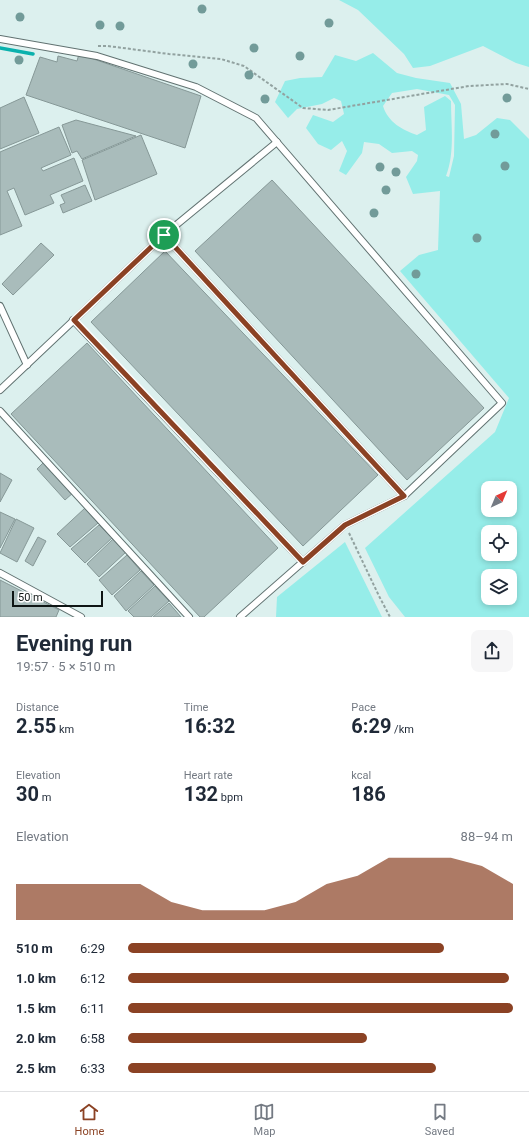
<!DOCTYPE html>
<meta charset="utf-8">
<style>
body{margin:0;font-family:Roboto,sans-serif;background:#f6f6f7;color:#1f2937;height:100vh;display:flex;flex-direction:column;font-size:15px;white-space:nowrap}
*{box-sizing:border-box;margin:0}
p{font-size:13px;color:#747a83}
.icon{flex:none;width:22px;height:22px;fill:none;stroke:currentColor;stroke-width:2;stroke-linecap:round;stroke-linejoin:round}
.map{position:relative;height:617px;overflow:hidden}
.details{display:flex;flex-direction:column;background:#fff;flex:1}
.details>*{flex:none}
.needle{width:26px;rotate:44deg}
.controls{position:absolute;left:481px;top:481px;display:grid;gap:8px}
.controls a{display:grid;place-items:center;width:36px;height:36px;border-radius:8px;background:#fff;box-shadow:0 2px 6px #0003;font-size:20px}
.scale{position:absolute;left:12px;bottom:10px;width:91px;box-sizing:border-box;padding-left:4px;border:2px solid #0e1514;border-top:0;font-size:11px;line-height:14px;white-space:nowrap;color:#0e1514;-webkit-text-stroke:3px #fff;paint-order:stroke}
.pin{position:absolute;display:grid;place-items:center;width:34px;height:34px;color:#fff;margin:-17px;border:2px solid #fff;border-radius:50%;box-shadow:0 1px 4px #0007}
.round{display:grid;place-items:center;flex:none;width:42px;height:42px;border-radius:8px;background:#f6f6f7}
.headline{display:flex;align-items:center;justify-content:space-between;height:68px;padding:0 16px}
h1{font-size:22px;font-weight:700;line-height:30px}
.figures{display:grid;grid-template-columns:repeat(3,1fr);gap:6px;height:68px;padding:4px 16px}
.figures div{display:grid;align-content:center}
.figures b{font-size:20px;font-weight:700}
.figures small{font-size:11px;font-weight:400}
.figures p{font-size:11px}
.chart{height:112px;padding:8px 16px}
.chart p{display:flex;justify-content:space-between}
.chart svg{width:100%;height:72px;margin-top:4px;fill:#8b4224;opacity:.7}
ul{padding:0 16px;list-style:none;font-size:13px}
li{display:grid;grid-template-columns:64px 48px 1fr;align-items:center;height:30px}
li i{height:10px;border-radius:5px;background:#8b4224}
.tabs{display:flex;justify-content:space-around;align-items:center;height:56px;border-top:1px solid #e0e1e3;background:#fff;font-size:11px;color:#747a83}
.tabs a{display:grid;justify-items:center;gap:2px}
.tabs .selected{color:#8b4224}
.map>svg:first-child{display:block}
</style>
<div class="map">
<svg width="529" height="617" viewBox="0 0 529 617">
<rect width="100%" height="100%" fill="#dcf0ee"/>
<g fill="#96ede9" fill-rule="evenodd">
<polygon points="339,0 529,0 529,67 516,63 483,46 430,66 413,68 404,54 358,10"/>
<path d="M373,53l24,20 19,5 34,5 11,21 3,35 12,-4 21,-17 13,2 19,19v478h-124l-16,-20 -24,-49 130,-116 14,-34 -109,-127 19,-16 19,-5 2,-59 -27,3 -7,-17 11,-16 1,-6 -6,-4 -20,2 -13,-9 -15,-2 -2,11 -16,22 -7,-4 8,-20 -5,-10 -11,9 -13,-6 -12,-16 7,-13 20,7 11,-8 -3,-13 -7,-3 -12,6 -25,5 -9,9 -13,-16 10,-21 15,-3 22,-1 13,-22 21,6zM417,89l32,6 6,10 -1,51 -5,21 -3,-1c9,-23 5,-51 5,-75l-6,-5 -21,11 2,23 -9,5c-15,-5 -29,-13 -34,-29l9,-13zM488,488h22v22h-22zM488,532h22v22h-22zM488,576h22v22h-22z"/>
<polygon points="345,542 382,617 276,617 277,597"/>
</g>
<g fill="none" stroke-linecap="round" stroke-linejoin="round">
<polyline stroke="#0ab1ad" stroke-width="3.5" points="0,48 33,54"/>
</g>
<g fill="#a9bcbb" stroke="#869897">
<polygon points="79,54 201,96 185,148 26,95 40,57 57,62 58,56 77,61"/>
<polygon points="24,97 39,133 0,149 0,108"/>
<polygon points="76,120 136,136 82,159 77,151 72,153 62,125"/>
<polygon points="59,127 71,155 41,168 43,171 74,158 83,181 50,195 54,203 25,215 14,188 7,191 22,226 0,235 0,152"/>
<polygon points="141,135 157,174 95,200 82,160"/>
<polygon points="272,180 484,408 407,480 195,251"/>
<polygon points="85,185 92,201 63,213 60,205 65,203 61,195"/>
<polygon points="41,243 54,255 13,295 2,284"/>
<polygon points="165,251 378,475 303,546 91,322"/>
<polygon points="87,343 278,548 204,617 200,617 11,414"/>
<polygon points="45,461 74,492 65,500 37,469"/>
<polygon points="0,473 12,480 0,502"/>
<polygon points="85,508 98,523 70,547 57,534"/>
<polygon points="0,512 15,519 0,548"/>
<polygon points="16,519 34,528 17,562 0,553"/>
<polygon points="99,525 112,538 85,563 71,549"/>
<polygon points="38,537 46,541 33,566 25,561"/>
<polygon points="113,539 126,552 99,577 87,564"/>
<polygon points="127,555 140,570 112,595 99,580"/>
<polygon points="141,571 154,585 126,611 114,596"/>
<polygon points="0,580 59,610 56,617 0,617"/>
<polygon points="155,586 169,601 151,617 134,617 128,611"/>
<polygon points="169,603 181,617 153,617"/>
</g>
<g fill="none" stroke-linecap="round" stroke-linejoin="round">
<g stroke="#617271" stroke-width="8">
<g id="service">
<polyline points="0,39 97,56 196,87 256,118 502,403 404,496 345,525 240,617"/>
<polyline points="164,235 277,142"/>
<polyline points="0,306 27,365"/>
<polyline points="73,320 303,562"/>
<polyline points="0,390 164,235 404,496"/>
<polyline points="0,411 189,617"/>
<polyline points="0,573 81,617"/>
</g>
</g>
<g stroke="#92a2a0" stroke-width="2" stroke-dasharray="3 2" stroke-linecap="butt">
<polyline points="98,46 108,46 169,54 221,59 244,66 303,108 328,110 469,86 507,84 529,89"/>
<polyline points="349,533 379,596 390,617"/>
</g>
<use href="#service" stroke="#fff" stroke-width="6"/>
</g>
<g fill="#729b99">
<circle cx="202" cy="9" r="4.5"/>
<circle cx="20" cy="17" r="4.5"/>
<circle cx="329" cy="23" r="4.5"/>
<circle cx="100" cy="25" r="4.5"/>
<circle cx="120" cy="26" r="4.5"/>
<circle cx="254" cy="48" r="4.5"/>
<circle cx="300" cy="56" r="4.5"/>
<circle cx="19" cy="60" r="4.5"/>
<circle cx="193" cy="64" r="4.5"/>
<circle cx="249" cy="75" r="4.5"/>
<circle cx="507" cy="98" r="4.5"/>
<circle cx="265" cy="99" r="4.5"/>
<circle cx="495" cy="134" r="4.5"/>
<circle cx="505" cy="166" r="4.5"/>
<circle cx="380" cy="167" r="4.5"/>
<circle cx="396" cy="172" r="4.5"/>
<circle cx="386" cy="190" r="4.5"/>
<circle cx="374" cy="213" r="4.5"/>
<circle cx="477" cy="238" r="4.5"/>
<circle cx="416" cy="274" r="4.5"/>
</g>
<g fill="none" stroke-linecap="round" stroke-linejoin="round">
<g stroke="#fff" stroke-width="8">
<polygon id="route" points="164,235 404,496 345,525 303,562 74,320"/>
</g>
<use href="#route" stroke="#8b4224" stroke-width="5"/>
</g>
</svg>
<div class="controls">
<a><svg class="needle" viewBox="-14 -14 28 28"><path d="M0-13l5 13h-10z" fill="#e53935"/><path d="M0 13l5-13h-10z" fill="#747a83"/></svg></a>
<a><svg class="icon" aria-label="locate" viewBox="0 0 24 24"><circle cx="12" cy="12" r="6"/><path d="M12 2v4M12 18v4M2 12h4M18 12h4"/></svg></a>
<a><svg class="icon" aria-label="layers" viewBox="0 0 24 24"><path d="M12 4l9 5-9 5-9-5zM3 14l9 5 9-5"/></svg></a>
</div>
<div class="scale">50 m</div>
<div class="pin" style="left:164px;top:235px;background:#1e9e55"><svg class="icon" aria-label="arrive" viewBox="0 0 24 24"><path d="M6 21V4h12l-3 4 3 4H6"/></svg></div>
</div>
<section class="details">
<div class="headline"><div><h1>Evening run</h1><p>19:57 · 5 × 510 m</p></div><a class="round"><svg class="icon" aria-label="share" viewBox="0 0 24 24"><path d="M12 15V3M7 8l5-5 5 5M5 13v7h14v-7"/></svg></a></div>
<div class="figures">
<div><p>Distance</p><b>2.55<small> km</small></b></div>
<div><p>Time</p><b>16:32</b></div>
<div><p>Pace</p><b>6:29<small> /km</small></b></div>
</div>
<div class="figures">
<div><p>Elevation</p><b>30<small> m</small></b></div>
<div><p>Heart rate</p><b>132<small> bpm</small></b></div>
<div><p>kcal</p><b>186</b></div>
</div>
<div class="chart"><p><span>Elevation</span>88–94 m</p>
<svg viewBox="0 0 160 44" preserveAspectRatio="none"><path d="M0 44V22L10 22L20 22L30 22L40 22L50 33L60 38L70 38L80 38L90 33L100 22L110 17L120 6L130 6L140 6L150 11L160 22V44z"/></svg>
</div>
<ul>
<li><b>510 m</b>6:29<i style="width:82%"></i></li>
<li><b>1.0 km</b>6:12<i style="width:99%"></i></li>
<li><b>1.5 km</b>6:11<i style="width:100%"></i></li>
<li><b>2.0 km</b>6:58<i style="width:62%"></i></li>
<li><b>2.5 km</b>6:33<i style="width:80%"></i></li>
</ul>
</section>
<nav class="tabs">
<a class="selected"><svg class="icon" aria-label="home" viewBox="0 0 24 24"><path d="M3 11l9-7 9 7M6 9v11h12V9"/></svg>Home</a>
<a><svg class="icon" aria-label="map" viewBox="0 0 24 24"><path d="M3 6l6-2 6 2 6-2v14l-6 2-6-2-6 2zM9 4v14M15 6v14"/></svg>Map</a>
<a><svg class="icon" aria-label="saved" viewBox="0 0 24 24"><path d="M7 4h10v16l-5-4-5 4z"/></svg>Saved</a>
</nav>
